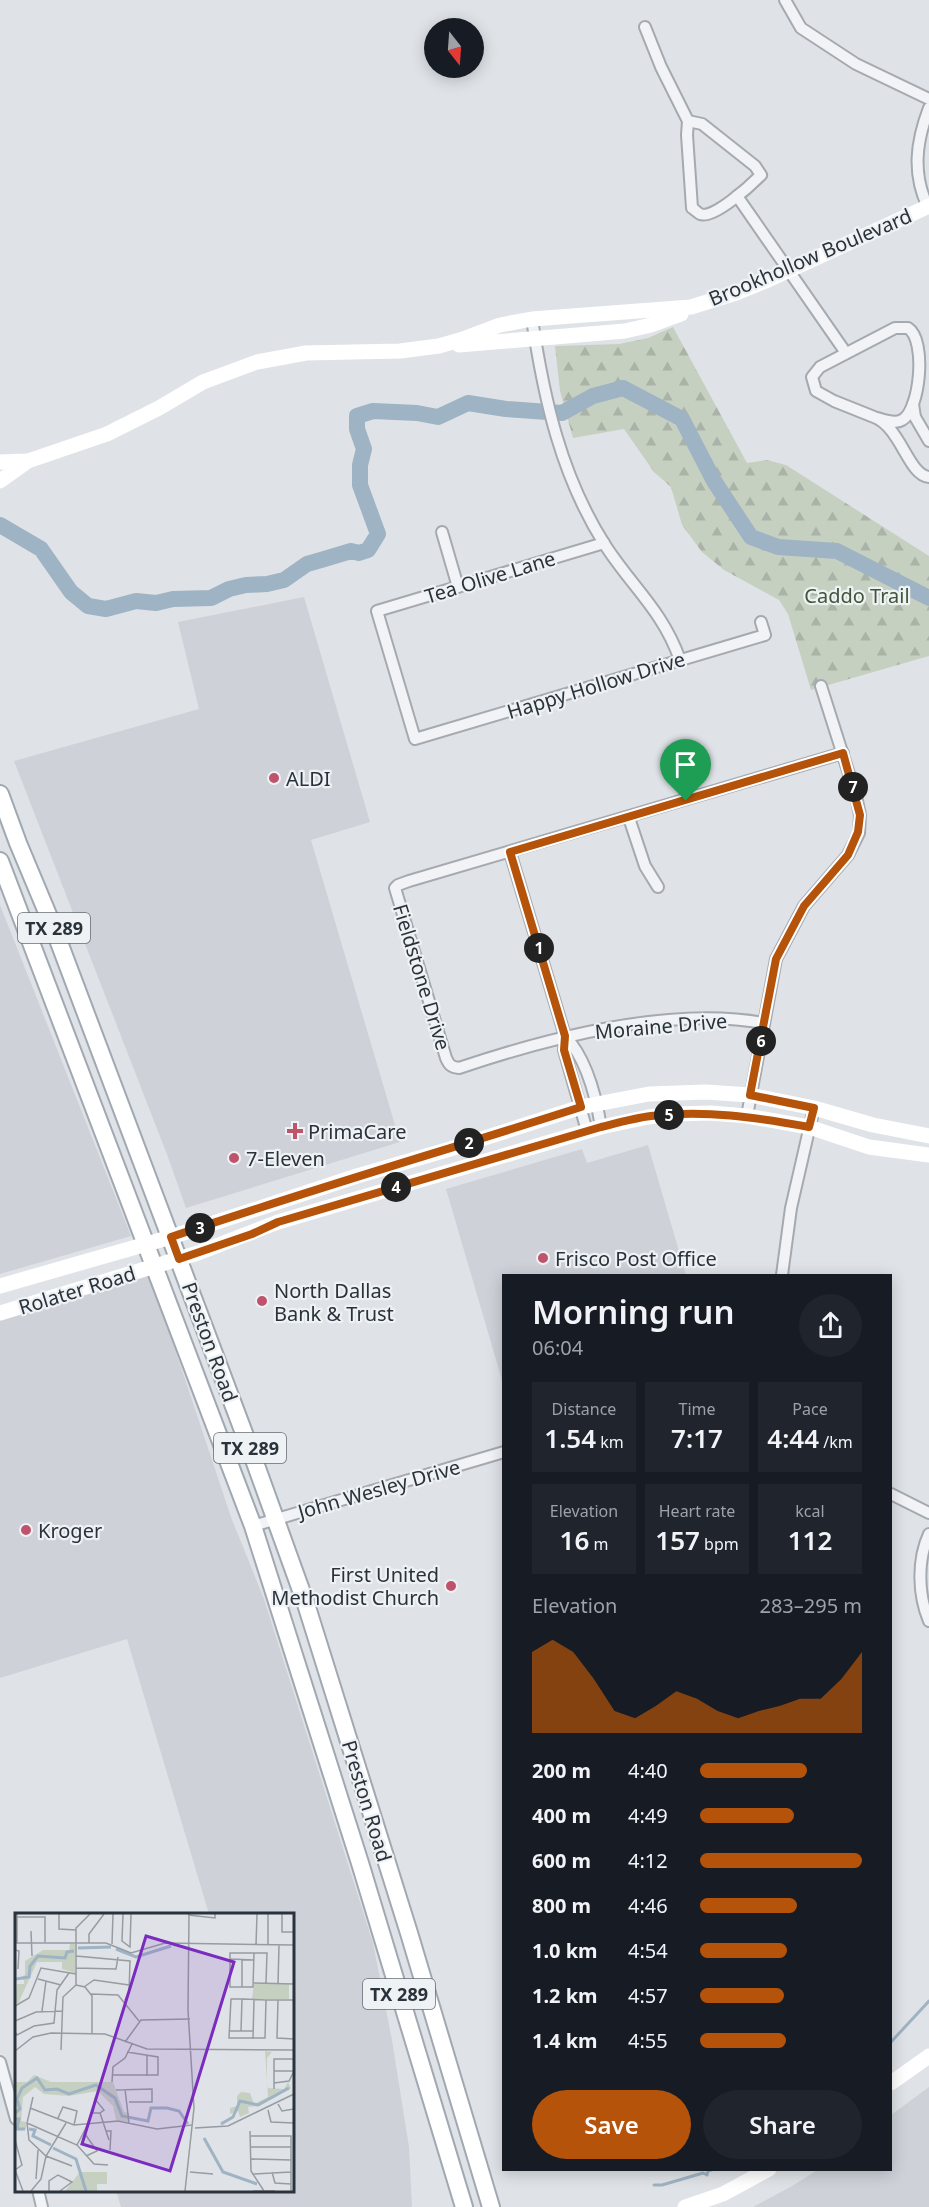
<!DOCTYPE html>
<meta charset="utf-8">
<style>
body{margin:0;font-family:"Noto Sans",sans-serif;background:#20242c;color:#f1f3f6;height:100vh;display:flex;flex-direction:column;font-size:22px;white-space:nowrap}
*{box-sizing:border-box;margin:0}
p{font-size:20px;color:#9ea1a6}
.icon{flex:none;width:33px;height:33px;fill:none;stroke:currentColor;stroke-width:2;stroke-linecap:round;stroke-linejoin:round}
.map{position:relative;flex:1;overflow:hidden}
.drawer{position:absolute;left:502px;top:1274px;width:390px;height:897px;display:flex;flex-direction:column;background:#171b24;border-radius:0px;box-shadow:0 3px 15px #0003}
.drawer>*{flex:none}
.needle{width:39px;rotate:163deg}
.fabs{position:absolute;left:424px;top:18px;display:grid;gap:12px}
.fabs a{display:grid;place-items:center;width:60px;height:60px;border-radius:50%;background:#171b24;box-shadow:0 3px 15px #0003;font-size:30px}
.pin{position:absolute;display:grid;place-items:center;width:51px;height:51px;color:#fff;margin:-62px -26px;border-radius:50% 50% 50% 0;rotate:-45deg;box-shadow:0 0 6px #0007}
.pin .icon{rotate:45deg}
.km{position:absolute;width:30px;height:30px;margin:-15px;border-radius:50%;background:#222;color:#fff;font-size:16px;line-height:30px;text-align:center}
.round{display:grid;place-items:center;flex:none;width:63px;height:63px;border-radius:32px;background:#20242c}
.headline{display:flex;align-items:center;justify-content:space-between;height:102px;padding:0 30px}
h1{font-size:33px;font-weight:600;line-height:45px}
.stats{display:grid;grid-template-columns:repeat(3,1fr);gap:9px;height:102px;padding:6px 30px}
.stats div{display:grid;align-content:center;border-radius:0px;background:#20242c;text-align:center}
.stats b{font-size:26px;font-weight:600}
.stats small{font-size:16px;font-weight:400}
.stats p{font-size:16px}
.chart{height:168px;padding:12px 30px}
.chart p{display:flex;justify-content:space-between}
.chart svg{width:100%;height:108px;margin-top:6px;fill:#b45309;opacity:.7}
.cta{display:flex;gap:12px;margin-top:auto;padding:12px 30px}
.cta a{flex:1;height:69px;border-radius:36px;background:#b45309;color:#fff;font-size:24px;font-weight:600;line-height:69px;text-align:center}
.cta a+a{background:#20242c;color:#f1f3f6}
ul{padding:0 30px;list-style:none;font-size:20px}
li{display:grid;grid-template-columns:96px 72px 1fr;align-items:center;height:45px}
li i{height:15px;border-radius:8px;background:#b45309}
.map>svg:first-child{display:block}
</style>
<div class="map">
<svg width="929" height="2207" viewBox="0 0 929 2207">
<defs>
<pattern id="forest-firs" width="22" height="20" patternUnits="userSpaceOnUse" patternTransform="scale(1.5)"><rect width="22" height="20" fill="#c6d0c1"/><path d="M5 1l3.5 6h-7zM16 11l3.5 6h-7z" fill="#aab3a7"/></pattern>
</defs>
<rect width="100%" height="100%" fill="#dfe3e7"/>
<g fill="#ced2d8">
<polygon points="304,597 370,822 311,840 400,1142 186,1208 168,1157 14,761 199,709 178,622"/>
<polygon points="0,905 131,1236 0,1274"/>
<polygon points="648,1145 686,1275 504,1275 504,1387 446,1189 582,1149 587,1163"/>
<polygon points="150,1274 231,1517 264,1599 373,1943 392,2040 409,2147 412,2206 411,2207 121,2207 116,2191 292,2190 292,1914 209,1914 127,1639 0,1678 0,1320"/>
<polygon points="929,2087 929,2207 753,2207 792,2186 819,2169 891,2169 891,2115"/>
</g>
<polygon fill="url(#forest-firs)" points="673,327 747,463 767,460 786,465 929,556 929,656 811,690 788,614 779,600 724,570 702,552 682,525 671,487 654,472 624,429 573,438 560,391 555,346 619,344 648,338"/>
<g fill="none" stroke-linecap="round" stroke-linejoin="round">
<g stroke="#9eb3c3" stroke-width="3">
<polyline points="891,2042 929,2001"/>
<polyline points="654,2185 662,2185 703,2173 707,2175 708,2171 714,2169"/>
</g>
<polyline stroke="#9eb3c3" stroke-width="16" points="0,525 41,549 71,592 88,606 106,609 136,601 156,603 173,599 211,598 229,589 246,585 267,584 284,580 307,564 321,560 351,551 359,553 368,550 378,534 360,485 360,465 364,449 357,429 357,416 373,411 417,413 438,417 468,403 506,409 562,413 593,396 623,388 682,419 714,481 751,537 778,547 837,551 929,598"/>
<g stroke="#a5aab0" stroke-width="14">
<g id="street">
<polyline points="785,0 801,28 856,64 929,99"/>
<path d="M645,27l16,40 27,54 -1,14 5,73c1,0 7,6 8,6 13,6 51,-29 61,-39l-6,-9 -53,-42 -14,-3"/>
<polyline points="737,196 846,353"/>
<path d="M928,207c-16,-33 -12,-65 1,-99"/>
<path d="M532,319c12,80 29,157 73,226 27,42 58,66 75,115"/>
<polyline points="913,404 915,417 929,441"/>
<path d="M874,417c8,2 20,8 28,3 18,-9 25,-80 6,-92h-13l-75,39 -8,10 4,14 18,10 40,16c27,10 34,58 55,60"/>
<polyline points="442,532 458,587"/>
<polyline points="604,543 377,611 415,739 765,635 761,622"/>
<polyline points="629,818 645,866 658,887"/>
<polyline points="510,852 565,1036 564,1050 587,1131"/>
<path d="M764,1023c-94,-17 -216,15 -305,45 -8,-1 -10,-3 -13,-10l-51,-170 3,-3 11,-4 434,-128"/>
<path d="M565,1036c22,23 31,60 36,91"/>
<polyline points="747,1116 776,959 804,906 848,855 859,833 860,815 856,796 821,686"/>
<polyline points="782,1275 791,1208 814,1108"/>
<polyline points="891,1494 929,1513"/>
<polyline points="253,1526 504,1452"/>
<path d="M929,1534c-12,26 -11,61 0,87"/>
<polyline points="0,2062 16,2119"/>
<polyline points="38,2190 42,2207"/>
</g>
</g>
<g stroke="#a0a8b1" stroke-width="20">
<g id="primary">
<polyline points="0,794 18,843 54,929 253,1457 306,1604 409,1933 491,2207"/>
<polyline points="0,861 253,1526 360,1863 464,2207"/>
</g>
</g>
<use href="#street" stroke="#f2f3f6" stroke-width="10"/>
<g stroke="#fff" stroke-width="15">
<polyline points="459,345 625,331 651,325 681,314"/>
<polyline points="0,462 28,461 107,434 159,408 203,382 257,362 306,353 400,351 439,346 463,339 500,325 532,319 691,307 736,293 768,280 929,206"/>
<polyline points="0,481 28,461"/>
<polyline points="0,1286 171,1237 357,1176 450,1149 581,1107 649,1094 706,1092 750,1095 814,1108 873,1125 929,1136"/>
<polyline points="0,1313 198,1253 278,1222 601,1127 648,1117 677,1114 710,1113 747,1116 809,1127 869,1147 929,1155"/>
<polyline points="891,2083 929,2056"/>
<polyline points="685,2207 723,2194 769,2169"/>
</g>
<use href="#primary" stroke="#fff" stroke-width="16"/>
</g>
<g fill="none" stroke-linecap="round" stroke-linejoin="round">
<g stroke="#fff" stroke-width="12">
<path id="route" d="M843,753l17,62 -2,17 -10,23 -44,51 -28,53 -26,136 64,13 -5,19c-54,-10 -103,-17 -158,-11 -17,2 -34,7 -50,11l-323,95 -26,12 -73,25 -8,-22c135,-46 273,-86 410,-130l-17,-57 1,-14 -55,-184z"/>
</g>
<use href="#route" stroke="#b45309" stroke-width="8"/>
</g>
<g fill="#be536b" stroke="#eff2f4" stroke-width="2">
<circle cx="274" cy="778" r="6"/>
<path d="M292 1122h6v6h6v6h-6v6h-6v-6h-6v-6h6z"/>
<circle cx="234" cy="1158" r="6"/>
<circle cx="543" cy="1258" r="6"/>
<circle cx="262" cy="1301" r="6"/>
<circle cx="26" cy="1530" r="6"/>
<circle cx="451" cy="1586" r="6"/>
</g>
<g text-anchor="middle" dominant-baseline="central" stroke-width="4.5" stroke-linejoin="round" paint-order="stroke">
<g fill="#eff2f4" stroke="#656c73" stroke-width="1.5">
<rect x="18" y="913" width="72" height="30" rx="4.5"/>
<rect x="214" y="1433" width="72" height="30" rx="4.5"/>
<rect x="363" y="1979" width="72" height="30" rx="4.5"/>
</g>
<g font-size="18" font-weight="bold" fill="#2a323c">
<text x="54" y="928">TX 289</text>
<text x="250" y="1448">TX 289</text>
<text x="399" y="1994">TX 289</text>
</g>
<g font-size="20" fill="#2a323c" stroke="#eff2f4">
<text transform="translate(810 257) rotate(-23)">Brookhollow Boulevard</text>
<text transform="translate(490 577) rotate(-17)">Tea Olive Lane</text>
<text transform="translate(596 685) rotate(-17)">Happy Hollow Drive</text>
<text transform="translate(422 977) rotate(73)">Fieldstone Drive</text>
<text transform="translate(661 1026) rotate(-5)">Moraine Drive</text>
<text transform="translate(77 1290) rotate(-17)">Rolater Road</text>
<text transform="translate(210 1342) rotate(70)">Preston Road</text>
<text transform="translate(379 1489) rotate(-16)">John Wesley Drive</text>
<text transform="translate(367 1801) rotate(73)">Preston Road</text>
</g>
<g font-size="20" fill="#415639" stroke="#eff2f4">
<text x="857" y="595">Caddo Trail</text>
</g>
<g font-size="20" fill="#2a323c" stroke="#eff2f4" text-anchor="start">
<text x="286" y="778">ALDI</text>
<text x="308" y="1131">PrimaCare</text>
<text x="246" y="1158">7-Eleven</text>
<text x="555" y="1258">Frisco Post Office</text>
<text x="274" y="1290">North Dallas<tspan x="274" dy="23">Bank &amp; Trust</tspan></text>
<text x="38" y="1530">Kroger</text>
<text x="439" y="1574" text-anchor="end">First United<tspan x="439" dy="23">Methodist Church</tspan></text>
</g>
</g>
<g transform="translate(15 1913)">
<rect width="279" height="279" fill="#dfe3e7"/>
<path d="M55,31h5v29l-13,-4v-7h-25l-19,42 -3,-3 2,-17h7v-4l-7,-1 8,-4v-14l18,-11h26zM239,71h35v15h-37zM250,138l7,1 -5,6v30l17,1 4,-7 3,6 -32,18 -11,1 1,6 -9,4 -2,-6 -8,3v-6l7,-2v-10l4,-4 9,1 4,11 14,-7zM65,259h27v12h-10v7h-32z" fill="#c6d0c1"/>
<path d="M19,162l17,7h62l11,30 5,1 -1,9 -12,-2 -3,-14 -15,-15 -29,5 -25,-2 -9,-7 -12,10 -2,24 5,1v7l-7,2 -4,-8v-41h12z" fill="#c6d0c1"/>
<path fill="none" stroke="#9eb3c3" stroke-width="3" d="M63,35l33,-1M101,36l20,8 35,-11M1,66l13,-2 1,-11 8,-10 27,2 2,-6 7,-1M0,200l5,-4 -3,-10 5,-11 15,-10 8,12 12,-1 12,5 27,-9 19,13 7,18 26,5 3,-13h16l12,3 9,13M0,206h4l-2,10h8M206,211l12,-7 7,-16 18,4 31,-17M14,216l6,1 -2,6 18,9M189,225l19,34 34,12M38,235l23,11 10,32"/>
<path fill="none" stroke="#979ca3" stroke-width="1.5" d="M44,1v15l17,1M108,1l-1,27 8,6 1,-33M267,1v18h12M173,2l27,3v-4M2,4h28v25M16,18l1,25M0,30h91l25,10 34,-10 129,2M2,30v-29M74,30v-9l15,-20M97,31l1,-30M241,32l1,-31M253,32v-31M0,37l4,1 -1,18M239,40l-1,34h-23v-34h37l-1,30M61,43l54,5 -1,31 -4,8M215,46l24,1M61,55l40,1 2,-12M23,66l23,6M239,70l40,1M263,71l1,-39M61,72v-57l14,-14M61,72l9,2 7,9v37M69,74l10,-7 35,5M227,74v-27M76,81l27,1 21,26M251,87l-1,38h-36l2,-39h11l24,1h28M0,93l14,-8 12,-30 35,6M27,98l4,-30M0,108l21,-9 26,-1M214,118h24M226,118l1,-32M0,119l2,3 17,-9 20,-3 3,-33 12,-17M238,126l1,-40M110,129l16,-22 49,-1M46,137l2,-53 13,-12M0,138l18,-14 18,-4 54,1 42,15 147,1M259,158h20M97,162h46v-18l-31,-5M132,163v-21M97,169l1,-15 12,-9 7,-14M259,170l15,-2 5,-10v-32l-17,-1 1,-38M110,176l4,34M259,176v-30h20M101,177l36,-1v13h-23M18,184l-6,26 2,17 17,16 26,10M263,191l4,7 12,-2M15,195l44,17 44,-4 39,8 35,-4M253,197l3,12 23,1M85,200h-7l2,-14 9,11 -4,3 9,27M43,205l5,-11 14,4 -3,14M12,210l50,22 17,19 14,1M180,215l33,-2 66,-32M91,218h5l-1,19M235,218l1,40 13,20M70,221l12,17 -11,5M236,223h40v55M0,227l7,25 -7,5M62,232l11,-21M236,234h40M236,246l40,1M0,257l8,21M175,259l23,2M257,259l3,11 16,1M237,261l39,-2M21,266l2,-29M16,278l10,-12 5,-23 20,-33M34,278v-10l9,-6 14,7 -12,9M170,278l9,-83 -6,-98 1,-96M238,278h22"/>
<path fill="#7b2cbf" fill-opacity="0.15" stroke="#7b2cbf" stroke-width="3" d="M131,23l88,26 -64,209 -88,-27z"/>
<rect width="279" height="279" fill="none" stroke="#2a323c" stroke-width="3"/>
</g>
</svg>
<div class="fabs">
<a><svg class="needle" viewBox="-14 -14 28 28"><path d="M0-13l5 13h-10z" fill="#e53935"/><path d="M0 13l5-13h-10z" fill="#9ea1a6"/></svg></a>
</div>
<div class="pin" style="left:686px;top:801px;background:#1e9e55"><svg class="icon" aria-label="arrive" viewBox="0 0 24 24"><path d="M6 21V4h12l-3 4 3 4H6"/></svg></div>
<b class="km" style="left:539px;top:948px">1</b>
<b class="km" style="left:469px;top:1143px">2</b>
<b class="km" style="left:200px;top:1228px">3</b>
<b class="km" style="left:396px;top:1187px">4</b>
<b class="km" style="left:669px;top:1115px">5</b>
<b class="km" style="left:761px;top:1041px">6</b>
<b class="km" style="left:853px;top:787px">7</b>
<section class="drawer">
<div class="headline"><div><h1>Morning run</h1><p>06:04</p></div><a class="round"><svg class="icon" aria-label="share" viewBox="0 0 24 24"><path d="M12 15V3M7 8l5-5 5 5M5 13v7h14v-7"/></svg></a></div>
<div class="stats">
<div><p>Distance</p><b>1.54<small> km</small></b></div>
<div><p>Time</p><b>7:17</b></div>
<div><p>Pace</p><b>4:44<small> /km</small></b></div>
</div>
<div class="stats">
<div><p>Elevation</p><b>16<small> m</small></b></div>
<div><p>Heart rate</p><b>157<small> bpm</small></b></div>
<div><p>kcal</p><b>112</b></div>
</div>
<div class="chart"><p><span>Elevation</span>283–295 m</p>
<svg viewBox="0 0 160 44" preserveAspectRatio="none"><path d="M0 44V11L10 6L20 11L30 22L40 35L50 38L60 33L70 27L80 30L90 35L100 38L110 35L120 33L130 30L140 30L150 22L160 11V44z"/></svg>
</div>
<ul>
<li><b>200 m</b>4:40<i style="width:66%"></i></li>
<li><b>400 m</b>4:49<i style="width:58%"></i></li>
<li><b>600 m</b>4:12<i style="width:100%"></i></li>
<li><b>800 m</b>4:46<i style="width:60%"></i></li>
<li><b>1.0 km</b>4:54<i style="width:54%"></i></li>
<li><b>1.2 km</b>4:57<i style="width:52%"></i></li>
<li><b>1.4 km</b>4:55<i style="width:53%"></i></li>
</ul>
<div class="cta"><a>Save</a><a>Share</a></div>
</section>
</div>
